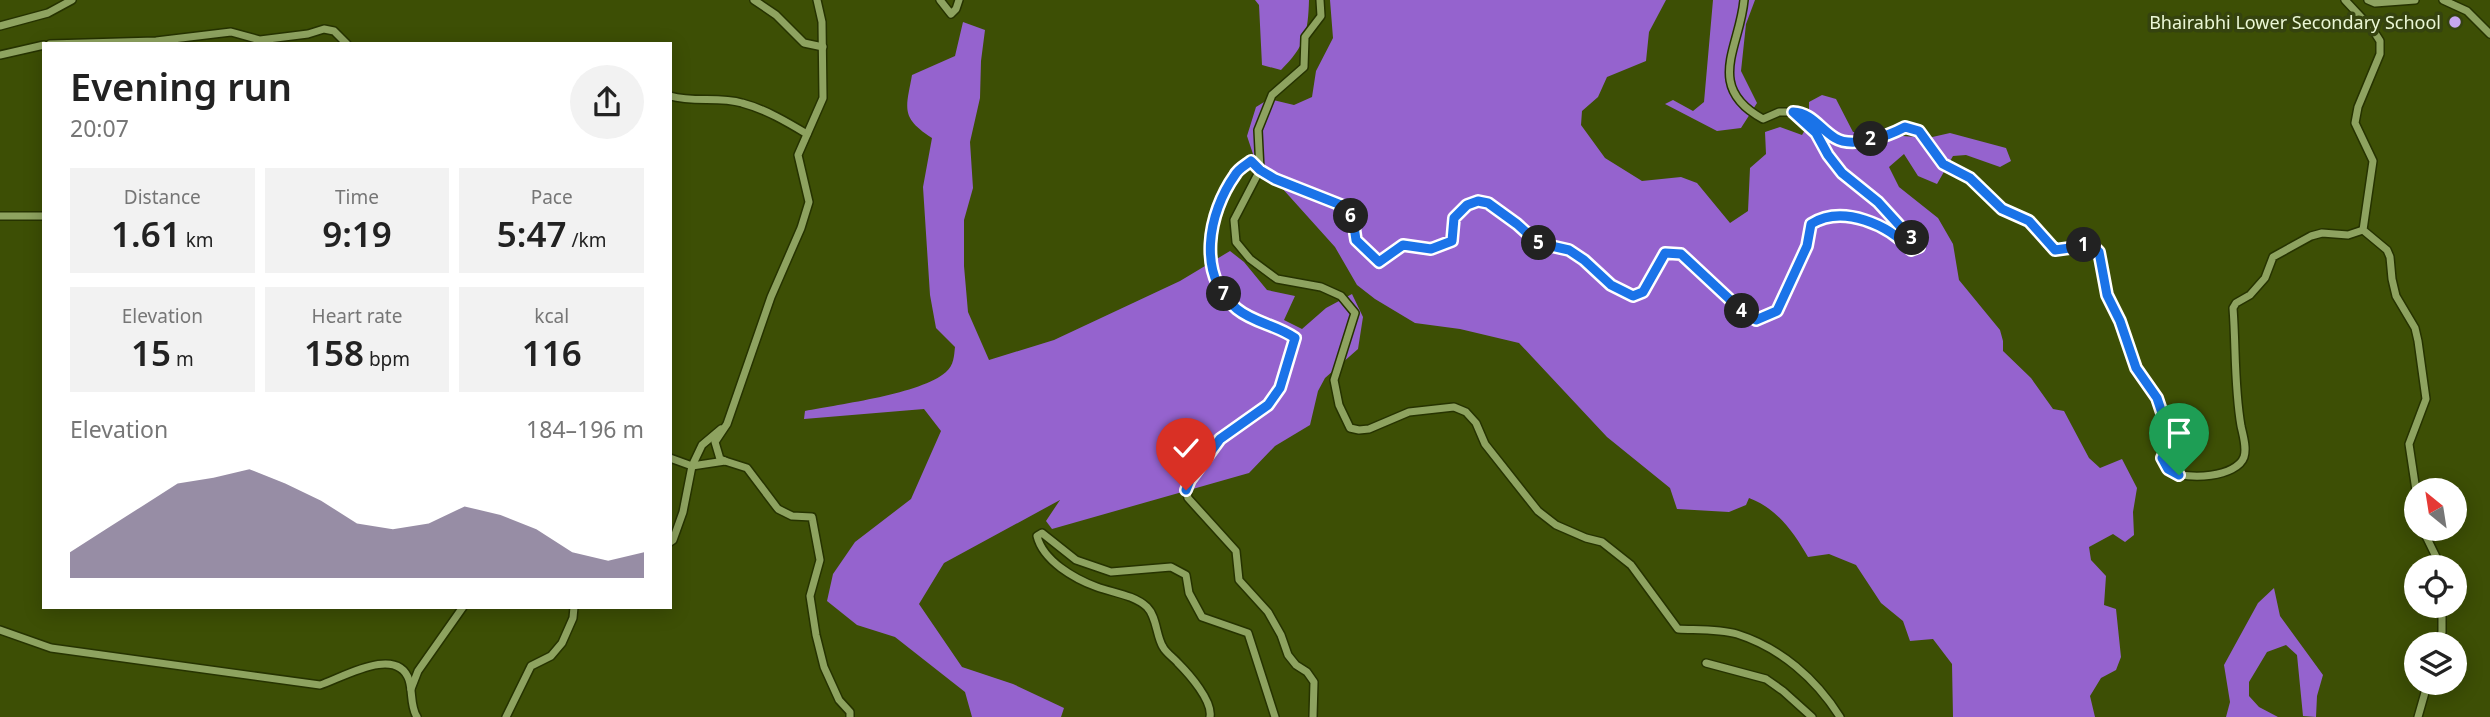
<!DOCTYPE html>
<meta charset="utf-8">
<style>
body{margin:0;font-family:"Noto Sans",sans-serif;background:#f2f2f2;color:#222;height:100vh;display:flex;flex-direction:column;font-size:26px;white-space:nowrap}
*{box-sizing:border-box;margin:0}
p{font-size:23px;color:#767676}
.icon{flex:none;width:38px;height:38px;fill:none;stroke:currentColor;stroke-width:2;stroke-linecap:round;stroke-linejoin:round}
.map{position:relative;flex:1;overflow:hidden}
.details{position:absolute;left:42px;top:42px;width:630px;height:567px;display:flex;flex-direction:column;background:#fff;border-radius:0px;box-shadow:0 4px 18px #0003}
.details>*{flex:none}
.needle{width:46px;rotate:330deg}
.buttons{position:absolute;left:2404px;top:478px;display:grid;gap:14px}
.buttons a{display:grid;place-items:center;width:63px;height:63px;border-radius:50%;background:#fff;box-shadow:0 4px 18px #0003;font-size:35px}
.pin{position:absolute;display:grid;place-items:center;width:60px;height:60px;color:#fff;margin:-72px -30px;border-radius:50% 50% 50% 0;rotate:-45deg;box-shadow:0 0 7px #0007}
.pin .icon{rotate:45deg}
.km{position:absolute;width:35px;height:35px;margin:-18px;border-radius:50%;background:#222;color:#fff;font-size:19px;line-height:35px;text-align:center}
.round{display:grid;place-items:center;flex:none;width:74px;height:74px;border-radius:37px;background:#f2f2f2}
.headline{display:flex;align-items:center;justify-content:space-between;height:119px;padding:0 28px}
h1{font-size:38px;font-weight:600;line-height:52px}
.metrics{display:grid;grid-template-columns:repeat(3,1fr);gap:10px;height:119px;padding:7px 28px}
.metrics div{display:grid;align-content:center;border-radius:0px;background:#f2f2f2;text-align:center}
.metrics b{font-size:35px;font-weight:600}
.metrics small{font-size:19px;font-weight:400}
.metrics p{font-size:19px}
.chart{height:196px;padding:14px 28px}
.chart p{display:flex;justify-content:space-between}
.chart svg{width:100%;height:126px;margin-top:7px;fill:#6c5d7f;opacity:.7}
.map>svg:first-child{display:block}
</style>
<div class="map">
<svg width="2490" height="717" viewBox="0 0 2490 717">
<rect width="100%" height="100%" fill="#3d4f05"/>
<g fill="#9563ce">
<path d="M1255,0h54c-1,33 -4,46 -28,70l-19,-5 -3,-60z"/>
<path d="M1330,0h336l-17,32 -3,29 -39,16 -9,20 -16,14 -1,14 24,33 37,23 39,-4 16,6 33,40 18,-12 2,-43 16,-14 -1,-22 15,-5 22,8 7,-12v-21l13,-7 14,4 17,33 75,6 22,-5 56,15 5,13 -11,6 -34,-12 -13,1 -16,28 -19,-8 -14,-22 -15,13 10,20 39,31 15,26 6,36 41,50 3,11v10l28,27 22,31 11,2 25,47 11,10 22,-9 15,29 -4,24 1,23 -9,7 -12,-8 -24,13 2,13 15,16 -2,29 12,4 5,48 -5,13 -15,8 -11,18 5,21h-142l-1,-53 -19,-25 -23,2 -7,-20 -22,-18 -25,-38 -27,-11 -21,3c-14,-24 -31,-49 -59,-59l-3,7 -17,7 -52,-3 -7,-21 -63,-51 -88,-94 -59,-14 -45,-6 -40,-24 -18,-14 -22,-38 -81,-90 -7,-21 9,-29 13,-8 25,6 18,-8 4,-26 17,-33z"/>
<polygon points="1713,0 1755,0 1746,24 1741,71 1757,103 1741,128 1717,131 1665,104 1673,100 1693,111 1704,102"/>
<path d="M963,22l22,8 -4,31 -1,37 -10,44 3,46 -9,32v46l4,46 21,48 65,-20 126,-59 50,-30 14,11 23,28 28,6 -11,24 18,9 24,-21 26,-14 11,23 -5,32 -33,29 -7,13 -8,34 -35,21 -26,27 -197,56 -6,-8 14,-21 -116,63 -25,41 43,63 51,17 51,24 -3,9h-89l-7,-25 -70,-55 -38,-12 -30,-24 6,-27 22,-32 56,-43 30,-68 -17,-22 -120,10 1,-8c35,-7 116,-17 141,-39 8,-7 8,-16 9,-25l-19,-19 -6,-33 -7,-108 9,-49c-32,-21 -26,-29 -20,-63l43,-19z"/>
<polygon points="2274,588 2280,616 2323,675 2317,696 2316,717 2303,716 2297,655 2286,645 2267,652 2249,682 2249,696 2259,707 2278,717 2226,717 2230,702 2224,665 2258,603"/>
</g>
<g fill="none" stroke-linecap="round" stroke-linejoin="round">
<g stroke="#263300" stroke-width="10">
<g id="street">
<polyline points="754,0 776,15 804,43 823,47"/>
<polyline points="940,0 951,14 956,9 959,0"/>
<path d="M1320,0l1,16 -16,21 -1,30 -32,28 -14,35 2,40 15,9 71,28 7,13 3,20 23,22 24,-17 28,4 21,-8 2,-23 13,-13 11,-4 10,2 29,21 21,19 31,7 15,10 27,25 22,11 10,-4 22,-39 16,1 59,55 16,11 21,-9 30,-65 4,-22c32,-20 77,1 100,26l8,-3 -41,-45 -36,-29 -14,-18 -12,-22 -24,-21c20,1 27,16 43,26 18,11 53,-3 70,-11l14,4 24,33 27,14 32,31 27,12 26,29 37,-5 7,7 8,43 13,26 16,47 21,30 10,30 1,18 -6,12c3,6 4,10 9,13 16,10 66,6 73,-14 3,-9 -1,-22 -3,-31 -7,-40 -5,-79 -8,-118l3,-5 14,-8 15,-17 8,-21 38,-21 11,-3 26,2 15,-5"/>
<path d="M1744,0c-4,47 -40,87 19,119l16,-7h13"/>
<polyline points="2345,0 2373,30 2380,41 2380,54 2358,107 2355,123 2373,161 2363,230 2387,250 2390,257 2392,279 2396,296 2415,328 2418,341 2426,399 2409,444 2417,497"/>
<polyline points="2368,0 2375,3 2415,0"/>
<polyline points="2443,0 2467,11 2490,34"/>
<polyline points="0,26 48,13 72,0"/>
<polyline points="50,44 156,41 231,32 260,40 308,34 324,29 334,31 347,44"/>
<polyline points="0,55 44,45"/>
<path d="M670,96c24,7 49,0 72,7 23,6 45,19 65,31"/>
<polyline points="0,216 44,216"/>
<polyline points="670,458 692,466 725,461 747,468 778,509 792,516 812,517 820,560 810,596 816,635 824,667 839,700 850,712 850,717"/>
<polyline points="725,461 720,459 715,442 727,424 771,297 801,228 809,202 798,155 823,98 822,22 817,0"/>
<polyline points="2422,528 2441,567"/>
<polyline points="670,542 673,540 683,512 692,466 702,445 721,429"/>
<path d="M0,630l51,18 269,37c20,-6 77,-41 89,-5 4,13 1,26 8,37"/>
<polyline points="2437,644 2442,632 2442,606"/>
<polyline points="1706,663 1766,679 1783,691 1812,717"/>
<polyline points="411,689 418,671 463,607"/>
<polyline points="506,717 531,666 551,656 562,643 573,618 574,607"/>
<path d="M1210,717c3,-16 -21,-43 -32,-54 -4,-5 -12,-10 -15,-16 -7,-11 -6,-30 -16,-40 -13,-12 -33,-14 -50,-20 -22,-8 -54,-26 -60,-51l5,-3 34,27 35,12 60,-5 15,8 3,18 13,24 46,16 27,84"/>
<path d="M1313,717l1,-35 -7,-10 -11,-7 -8,-10 -7,-20 -13,-23 -29,-32 -3,-29 -48,-53c-4,-15 22,-50 33,-59 15,-13 35,-20 48,-36 15,-18 20,-43 26,-65 -18,-13 -41,-15 -58,-29 -41,-34 -29,-96 -2,-134 3,-6 11,-10 16,-14l9,9 -26,50 2,22 14,17 27,20 44,8 20,9 14,17 -21,67 5,25 11,23 9,2 10,-1 40,-17 45,-5 12,5 10,11 9,21 53,67 18,14 30,13 16,4 29,23 47,64c19,1 42,0 59,5 44,14 79,45 103,83"/>
<polyline points="2418,717 2428,682"/>
</g>
</g>
<use href="#street" stroke="#8ea360" stroke-width="7"/>
</g>
<g fill="none" stroke-linecap="round" stroke-linejoin="round">
<g stroke="#fff" stroke-width="14">
<path id="route" d="M1186,490l4,-10 30,-41 48,-34 12,-17 15,-50c-18,-13 -41,-15 -58,-29 -41,-34 -29,-96 -2,-134 3,-6 11,-10 16,-14l9,9 15,9 71,28 7,13 3,20 23,22 24,-17 28,4 21,-8 2,-23 13,-13 11,-4 10,2 29,21 21,19 31,7 15,10 27,25 22,11 10,-4 22,-39 16,1 59,55 16,11 21,-9 30,-65 4,-22c32,-20 78,1 100,26l8,-3 -41,-45 -36,-29 -14,-18 -12,-22 -23,-21c19,1 26,16 42,26 18,11 53,-2 70,-11l14,4 24,33 27,14 32,31 27,12 26,29 37,-5 7,7 8,43 13,26 16,47 21,30 10,30 1,18 -6,12 6,11 11,6"/>
</g>
<use href="#route" stroke="#1a73e8" stroke-width="9"/>
</g>
<circle fill="#c6a6f0" stroke="#35430f" stroke-width="2.5" cx="2455" cy="22" r="7"/>
<g text-anchor="middle" dominant-baseline="central" stroke-width="7" stroke-linejoin="round" paint-order="stroke">
<g font-size="18" fill="#ebf7d5" stroke="#35430f" text-anchor="end">
<text x="2441" y="22">Bhairabhi Lower Secondary School</text>
</g>
</g>
</svg>
<div class="buttons">
<a><svg class="needle" viewBox="-14 -14 28 28"><path d="M0-13l5 13h-10z" fill="#e53935"/><path d="M0 13l5-13h-10z" fill="#767676"/></svg></a>
<a><svg class="icon" aria-label="locate" viewBox="0 0 24 24"><circle cx="12" cy="12" r="6"/><path d="M12 2v4M12 18v4M2 12h4M18 12h4"/></svg></a>
<a><svg class="icon" aria-label="layers" viewBox="0 0 24 24"><path d="M12 4l9 5-9 5-9-5zM3 14l9 5 9-5"/></svg></a>
</div>
<div class="pin" style="left:2179px;top:475px;background:#1e9e55"><svg class="icon" aria-label="arrive" viewBox="0 0 24 24"><path d="M6 21V4h12l-3 4 3 4H6"/></svg></div>
<div class="pin" style="left:1186px;top:490px;background:#d93025"><svg class="icon" aria-label="check" viewBox="0 0 24 24"><path d="M5 12l5 5 9-10"/></svg></div>
<b class="km" style="left:2084px;top:245px">1</b>
<b class="km" style="left:1871px;top:139px">2</b>
<b class="km" style="left:1912px;top:238px">3</b>
<b class="km" style="left:1742px;top:311px">4</b>
<b class="km" style="left:1539px;top:243px">5</b>
<b class="km" style="left:1351px;top:216px">6</b>
<b class="km" style="left:1224px;top:294px">7</b>
<section class="details">
<div class="headline"><div><h1>Evening run</h1><p>20:07</p></div><a class="round"><svg class="icon" aria-label="share" viewBox="0 0 24 24"><path d="M12 15V3M7 8l5-5 5 5M5 13v7h14v-7"/></svg></a></div>
<div class="metrics">
<div><p>Distance</p><b>1.61<small> km</small></b></div>
<div><p>Time</p><b>9:19</b></div>
<div><p>Pace</p><b>5:47<small> /km</small></b></div>
</div>
<div class="metrics">
<div><p>Elevation</p><b>15<small> m</small></b></div>
<div><p>Heart rate</p><b>158<small> bpm</small></b></div>
<div><p>kcal</p><b>116</b></div>
</div>
<div class="chart"><p><span>Elevation</span>184–196 m</p>
<svg viewBox="0 0 160 44" preserveAspectRatio="none"><path d="M0 44V35L10 27L20 19L30 11L40 9L50 6L60 11L70 17L80 25L90 27L100 25L110 19L120 22L130 27L140 35L150 38L160 35V44z"/></svg>
</div>
</section>
</div>
